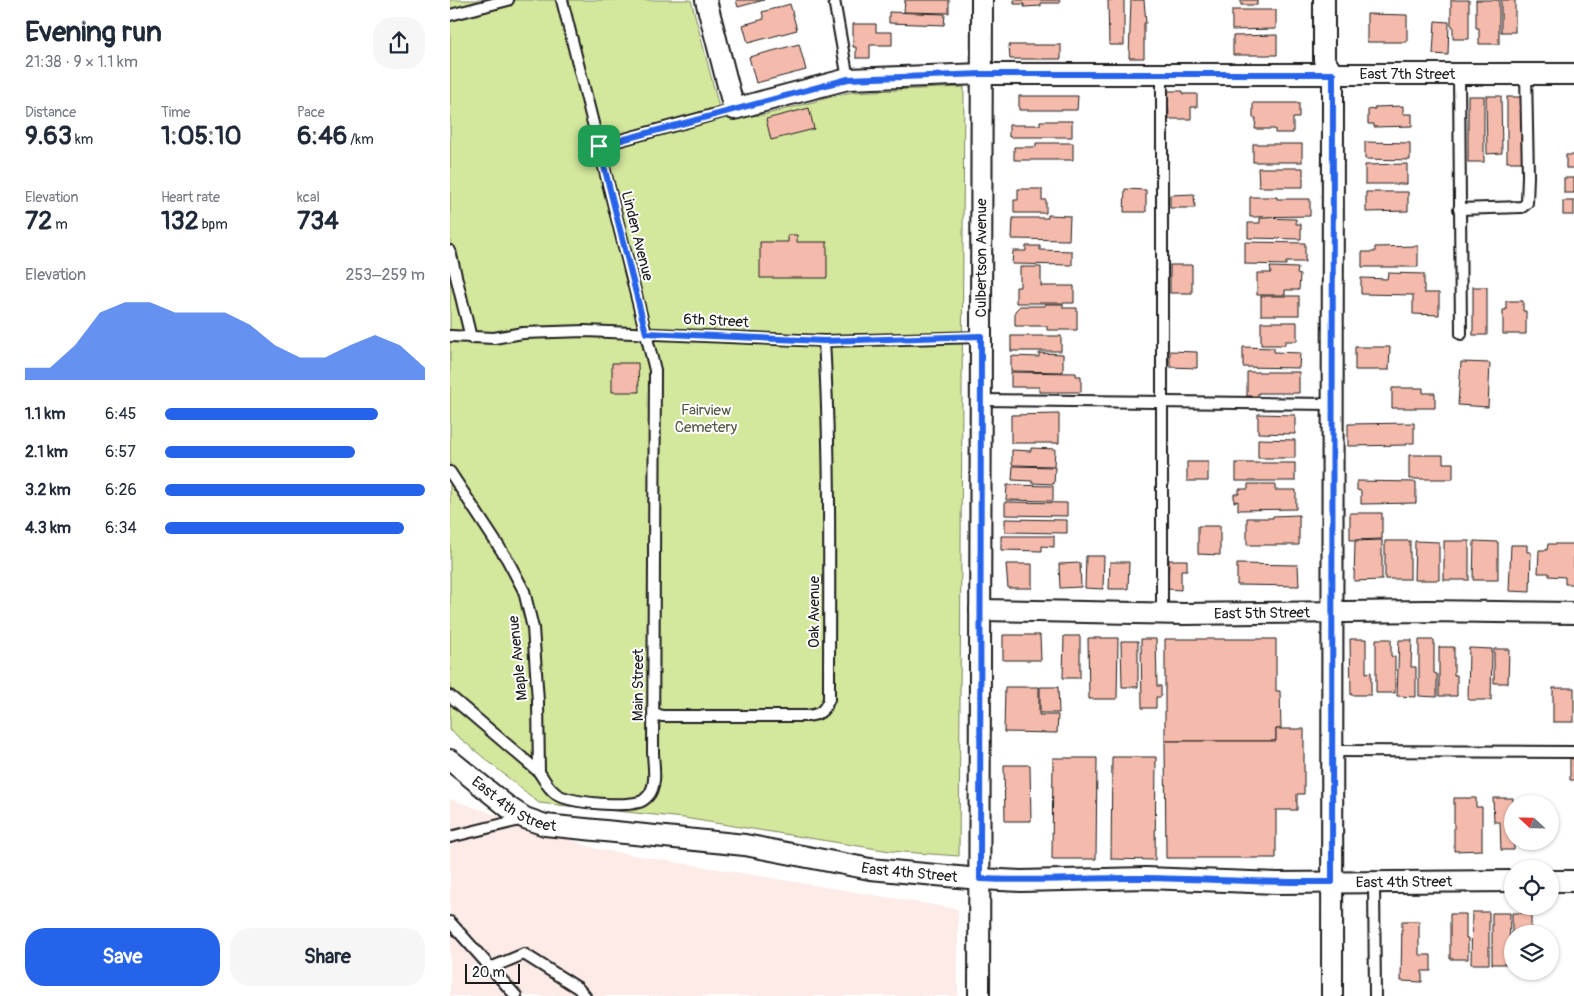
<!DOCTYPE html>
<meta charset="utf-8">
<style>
body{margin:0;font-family:Pangolin,sans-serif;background:#f6f6f7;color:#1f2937;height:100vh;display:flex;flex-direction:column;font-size:19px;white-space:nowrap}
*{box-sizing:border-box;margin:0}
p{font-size:16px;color:#747a83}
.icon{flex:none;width:28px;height:28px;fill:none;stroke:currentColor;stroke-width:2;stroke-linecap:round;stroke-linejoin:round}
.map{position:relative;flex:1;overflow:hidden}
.drawer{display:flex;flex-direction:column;background:#fff;width:450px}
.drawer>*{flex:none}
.needle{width:32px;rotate:292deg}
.tools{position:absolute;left:1054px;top:795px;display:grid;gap:10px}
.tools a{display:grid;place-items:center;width:55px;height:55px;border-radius:50%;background:#fff;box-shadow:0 1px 4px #0004;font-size:25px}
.scale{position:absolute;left:15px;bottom:12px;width:55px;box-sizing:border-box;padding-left:5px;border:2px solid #1c1c1c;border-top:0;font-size:14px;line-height:18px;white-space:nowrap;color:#1c1c1c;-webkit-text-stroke:4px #fff;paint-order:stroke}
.pin{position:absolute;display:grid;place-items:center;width:42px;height:42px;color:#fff;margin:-21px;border-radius:10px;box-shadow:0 2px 8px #0006}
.round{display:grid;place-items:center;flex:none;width:52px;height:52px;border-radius:20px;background:#f6f6f7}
.head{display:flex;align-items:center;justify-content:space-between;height:85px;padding:0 25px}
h1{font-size:28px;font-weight:700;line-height:38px}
.figures{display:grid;grid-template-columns:repeat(3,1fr);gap:8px;height:85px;padding:5px 25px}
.figures div{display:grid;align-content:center}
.figures b{font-size:25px;font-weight:700}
.figures small{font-size:14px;font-weight:400}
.figures p{font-size:14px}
.chart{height:140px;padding:10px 25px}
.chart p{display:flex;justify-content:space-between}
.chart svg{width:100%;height:90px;margin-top:5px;fill:#2563eb;opacity:.7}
.action{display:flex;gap:10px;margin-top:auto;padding:10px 25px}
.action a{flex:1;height:58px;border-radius:20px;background:#2563eb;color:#fff;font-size:20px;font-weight:700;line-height:58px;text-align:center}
.action a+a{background:#f6f6f7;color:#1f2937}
ul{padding:0 25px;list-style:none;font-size:16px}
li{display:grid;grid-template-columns:80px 60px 1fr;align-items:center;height:38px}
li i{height:12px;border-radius:6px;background:#2563eb}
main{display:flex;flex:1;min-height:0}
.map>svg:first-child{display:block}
</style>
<main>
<section class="drawer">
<div class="head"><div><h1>Evening run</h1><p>21:38 · 9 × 1.1 km</p></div><a class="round"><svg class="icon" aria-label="share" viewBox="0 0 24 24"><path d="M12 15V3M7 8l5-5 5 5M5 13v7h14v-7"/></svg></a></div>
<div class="figures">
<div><p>Distance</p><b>9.63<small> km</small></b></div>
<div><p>Time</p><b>1:05:10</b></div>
<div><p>Pace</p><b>6:46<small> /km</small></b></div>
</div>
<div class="figures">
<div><p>Elevation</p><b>72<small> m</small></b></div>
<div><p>Heart rate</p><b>132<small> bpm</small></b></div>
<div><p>kcal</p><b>734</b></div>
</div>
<div class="chart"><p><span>Elevation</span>253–259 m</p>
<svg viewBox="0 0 160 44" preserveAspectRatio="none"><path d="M0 44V38L10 38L20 27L30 11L40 6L50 6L60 11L70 11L80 11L90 17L100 27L110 33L120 33L130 27L140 22L150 27L160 38V44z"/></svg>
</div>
<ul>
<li><b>1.1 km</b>6:45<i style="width:82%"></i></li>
<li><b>2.1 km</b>6:57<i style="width:73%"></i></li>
<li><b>3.2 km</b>6:26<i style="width:100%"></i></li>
<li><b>4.3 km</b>6:34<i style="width:92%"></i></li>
</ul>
<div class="action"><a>Save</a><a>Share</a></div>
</section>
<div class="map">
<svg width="1124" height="996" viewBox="0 0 1124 996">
<rect width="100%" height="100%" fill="#fff"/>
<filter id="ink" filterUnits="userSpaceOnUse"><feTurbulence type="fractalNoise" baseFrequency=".02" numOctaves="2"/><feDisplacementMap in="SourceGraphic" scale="10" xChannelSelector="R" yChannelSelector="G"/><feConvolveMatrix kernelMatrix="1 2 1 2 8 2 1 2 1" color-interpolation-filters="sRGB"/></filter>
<g filter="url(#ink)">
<polygon fill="#fcebe6" points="0,799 147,849 508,909 508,996 0,996"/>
<polygon fill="#d4e89d" stroke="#78825c" points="0,0 241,0 271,115 313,115 401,92 514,87 509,856 440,851 234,818 89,803 0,730"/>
<g fill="#f4bbac" stroke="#1c1c1c">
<polygon points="286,0 314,0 288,7"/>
<polygon points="455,0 499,0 499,13 454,12"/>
<polygon points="564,0 610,0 610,3 591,3 591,6 574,7 574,4 564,4"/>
<polygon points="658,0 674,0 674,45 659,45"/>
<polygon points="681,0 694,0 696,23 694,23 694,58 679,58"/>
<rect x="791" y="0" width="16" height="5"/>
<polygon points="1001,0 1019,0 1019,39 1003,39 1003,26 1001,26"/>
<polygon points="1026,0 1049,0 1049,44 1029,44 1029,28 1026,28"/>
<rect x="1051" y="0" width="14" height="32"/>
<polygon points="340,4 347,30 298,43 293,25 314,19 312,12"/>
<polygon points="782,10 826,10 826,29 782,30"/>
<polygon points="439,12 495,14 494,25 439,23"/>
<polygon points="917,14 957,15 957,42 917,42"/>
<polygon points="985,21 999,22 998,55 983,54"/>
<polygon points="403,24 426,24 426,32 442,32 442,45 420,45 420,58 406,58 406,47 403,47"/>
<polygon points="827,35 827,55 783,55 783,36"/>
<polygon points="349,44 356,70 306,83 299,57"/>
<polygon points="559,45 611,45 611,59 560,59"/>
<polygon points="718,91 733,91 733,94 747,94 747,107 741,107 741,119 719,119"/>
<polygon points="569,96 628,96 627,110 569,110"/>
<rect x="1018" y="96" width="16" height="66"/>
<polygon points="1036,96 1051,96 1052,153 1037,154"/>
<rect x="1057" y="97" width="19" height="65"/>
<polygon points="803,103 849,103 849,118 843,118 843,133 825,133 825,129 805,129 806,118 803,118"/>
<polygon points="953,106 953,114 962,114 962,126 924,127 924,124 918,124 918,110 925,109 925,107"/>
<polygon points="359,108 364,129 321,140 316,119"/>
<polygon points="590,121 622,121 622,137 559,137 559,125 590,125"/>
<polygon points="915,142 960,143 960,160 915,159"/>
<polygon points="586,143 623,143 623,160 564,160 564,147 586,147"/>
<rect x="803" y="144" width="49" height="18"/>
<rect x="1116" y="155" width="8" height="13"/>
<polygon points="957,164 957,184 915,184 915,165"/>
<polygon points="808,168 853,168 853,187 809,187"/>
<rect x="1114" y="178" width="10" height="15"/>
<polygon points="568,189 592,189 592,200 596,200 596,213 564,213 564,200 568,200"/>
<polygon points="675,189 696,190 696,212 674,212"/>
<polygon points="916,192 958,192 958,211 916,212"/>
<polygon points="744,194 745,208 720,208 720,195"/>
<polygon points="800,197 827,197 827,199 860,199 860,216 800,217"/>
<rect x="1113" y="201" width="11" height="14"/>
<polygon points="598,215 620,216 619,240 562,239 563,218 598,218"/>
<polygon points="810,218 846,219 846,224 851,224 851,239 798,238 798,223 810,223"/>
<polygon points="338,235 347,235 347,242 377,242 377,278 310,278 310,242 338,242"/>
<polygon points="795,242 855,243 855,262 836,262 836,265 795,264"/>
<polygon points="576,246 590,246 590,250 622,251 622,265 562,264 563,251 576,251"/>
<polygon points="968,246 968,267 912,267 912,252 925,252 925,247"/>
<rect x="720" y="265" width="22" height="28"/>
<polygon points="570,267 591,267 591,286 624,286 624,303 566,303 566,287 570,287"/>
<polygon points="820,267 848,268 847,274 850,275 849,290 835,290 835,295 807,295 807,273 821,273"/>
<polygon points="938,273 974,274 974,293 989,293 989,315 963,314 963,295 911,294 911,278 937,279"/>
<rect x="1023" y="287" width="14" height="48"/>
<rect x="811" y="296" width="38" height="19"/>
<polygon points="1056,301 1073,301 1073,311 1076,311 1076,334 1053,334 1053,310 1056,310"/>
<polygon points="595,304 613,304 613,308 627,308 627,330 597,330 597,326 565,326 565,311 570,306 595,306"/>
<polygon points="811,322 847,322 847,341 835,341 835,345 811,345"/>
<rect x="561" y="336" width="50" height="15"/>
<polygon points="793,347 824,348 824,352 850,353 849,368 793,367"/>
<polygon points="905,347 940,347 939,370 905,370"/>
<polygon points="720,351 747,352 747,368 720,367"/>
<polygon points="589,353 613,354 613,372 561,371 561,356 589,357"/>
<polygon points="1011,362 1040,363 1038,407 1008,405"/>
<polygon points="162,363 188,363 189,392 162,392"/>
<polygon points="561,372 626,373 626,376 631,376 631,392 589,392 589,387 561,387"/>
<polygon points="797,372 849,372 849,393 808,393 808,396 797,396"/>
<polygon points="942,388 973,388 973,393 985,393 985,408 942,408"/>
<polygon points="609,414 609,443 561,443 561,415"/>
<polygon points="808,414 845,415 845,434 808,433"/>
<polygon points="964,423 964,443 957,443 957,445 898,446 898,424"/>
<polygon points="808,439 845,440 845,458 808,458"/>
<polygon points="581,448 605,449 604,466 562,465 562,450 581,451"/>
<polygon points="959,455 993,455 993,463 1003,463 1003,479 959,479"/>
<rect x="737" y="462" width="21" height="19"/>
<rect x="786" y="463" width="59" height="18"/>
<polygon points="563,466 605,467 604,484 582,483 582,481 562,480"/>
<polygon points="907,481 966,482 966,503 911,504 911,491 907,490"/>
<polygon points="798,484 825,484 825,490 846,490 846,509 788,510 788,501 784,502 784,494 789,494 789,489 798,489"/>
<polygon points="557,485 603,486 603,501 556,500"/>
<polygon points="555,502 617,503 617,516 555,515"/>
<polygon points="900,513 932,513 932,539 900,540"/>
<polygon points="849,515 849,545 797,545 797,518 823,518 823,516"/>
<polygon points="555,519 617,520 617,533 555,532"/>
<polygon points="748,526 770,526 770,555 748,554"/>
<polygon points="551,536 604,536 604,547 592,546 592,551 551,550"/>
<polygon points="932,540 932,580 904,581 905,541"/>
<rect x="935" y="541" width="25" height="38"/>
<polygon points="965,541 989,542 989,580 964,580"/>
<rect x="994" y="541" width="25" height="39"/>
<polygon points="1024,541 1048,542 1048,580 1023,580"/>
<polygon points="1098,544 1124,544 1124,584 1115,584 1115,577 1099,576 1099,573 1088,573 1089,550 1097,550"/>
<polygon points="1061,545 1077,545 1077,552 1081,552 1080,592 1059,591"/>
<polygon points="636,556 654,556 653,589 635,588"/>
<polygon points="719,560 737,560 737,570 731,570 731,590 718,589"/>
<polygon points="660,562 679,562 678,589 659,589"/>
<polygon points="630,563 631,587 610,588 609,564"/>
<polygon points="556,564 582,564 582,588 558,588"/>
<polygon points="787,564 848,565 849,586 787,585"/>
<polygon points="553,635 590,635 591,660 553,660"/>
<polygon points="614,636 630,636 630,678 613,678"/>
<polygon points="638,638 668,638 667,699 639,699"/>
<polygon points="691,639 706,639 707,686 711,686 711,697 706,697 706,708 692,708"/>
<polygon points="715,639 826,639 826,691 830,691 831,729 826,729 826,741 715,741"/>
<polygon points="900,639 916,639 916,673 921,672 921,695 901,695"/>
<polygon points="926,639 941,639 941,656 945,657 945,693 926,693"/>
<polygon points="949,640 962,640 961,667 966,667 966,697 947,696"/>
<polygon points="969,640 984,640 984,673 987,674 987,697 969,696"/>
<polygon points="671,641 688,641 688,687 672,687"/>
<polygon points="989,647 1004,647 1004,675 1007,675 1007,696 989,696"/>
<polygon points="1019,648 1042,649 1041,700 1018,700"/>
<polygon points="1044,649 1059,649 1058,683 1044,683"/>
<polygon points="555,687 589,687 589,715 608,715 607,733 554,732"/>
<polygon points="590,687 608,687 609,713 590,713"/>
<rect x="1103" y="688" width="21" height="34"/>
<polygon points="826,729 854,729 854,794 847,794 847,810 826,810 826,858 716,858 715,741 826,741"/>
<polygon points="662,757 706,757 705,860 661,859"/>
<polygon points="603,758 647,758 646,859 602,859"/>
<polygon points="1120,758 1124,759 1124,780 1120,780"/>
<polygon points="554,765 580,765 581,821 555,821"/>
<polygon points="1004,798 1026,798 1026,807 1032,807 1032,850 1004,851"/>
<polygon points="1043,798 1063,798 1062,841 1064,841 1064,850 1051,850 1050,822 1044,822"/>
<polygon points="1022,912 1039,912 1039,964 1021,964"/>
<polygon points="1042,913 1060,913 1059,964 1042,964"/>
<polygon points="1062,913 1081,913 1081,934 1062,934 1062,964"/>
<polygon points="1000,914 1016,914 1016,938 1018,938 1018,959 1000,959"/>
<polygon points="952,921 969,921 969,955 981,955 981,971 972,971 972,982 951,981"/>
</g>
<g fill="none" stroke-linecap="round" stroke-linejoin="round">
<g stroke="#1c1c1c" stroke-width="14">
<g id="service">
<polyline points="384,0 398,79"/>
<polyline points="0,15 58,0"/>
<polyline points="712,74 712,613"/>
<polyline points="1009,74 1011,334"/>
<polyline points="149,146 284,109"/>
<polyline points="1009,209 1072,207 1077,203 1078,176 1076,74"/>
<polyline points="0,251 21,338"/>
<polyline points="0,336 44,338 73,333 135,331 374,341 531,337"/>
<polyline points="531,400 883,404"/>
<polyline points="0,472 57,559 74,591 83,628 88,701 89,772"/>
<path d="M0,696l89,76c6,9 12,21 23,25 17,6 60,10 77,5 3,0 7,-4 9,-6 10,-11 5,-32 5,-45l2,-381 -93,-370"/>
<path d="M204,713l8,3h144c13,-1 18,-4 23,-17 0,-119 2,-239 -5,-358"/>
<polyline points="882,751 1124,752"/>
<polyline points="0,837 74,819"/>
<polyline points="924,882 925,996"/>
<polyline points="0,922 66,996"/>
<polyline points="40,968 74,954 128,988 135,996"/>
</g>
</g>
<g stroke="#1c1c1c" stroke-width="24">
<g id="minor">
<path id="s1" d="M256,0l28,109 114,-30 134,-5h592"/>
<polyline points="874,0 874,60 883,74 883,87 882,996"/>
<path id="s2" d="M530,610l204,4 242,-3 148,2"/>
<path id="s3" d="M0,760l58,47 17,11 20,7 200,20 125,24 110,10 41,2 125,-3 131,5 235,-2"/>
<polyline points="1100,881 1124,881"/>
<path id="s4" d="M529,996l3,-996"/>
</g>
</g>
<use href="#service" stroke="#fff" stroke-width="10"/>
<use href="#minor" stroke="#fff" stroke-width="20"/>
</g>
</g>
<g fill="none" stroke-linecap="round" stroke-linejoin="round" filter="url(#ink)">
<g stroke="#fff" stroke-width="10">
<path id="route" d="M532,74h351l-1,808c-62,1 -123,-3 -186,-4 -55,-1 -111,4 -166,1l1,-543 -157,5 -178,-8 -47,-187 249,-67z"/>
</g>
<use href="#route" stroke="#2563eb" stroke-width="6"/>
</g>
<g text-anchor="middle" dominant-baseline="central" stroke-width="4" stroke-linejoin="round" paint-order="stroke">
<g font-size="15" fill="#1c1c1c" stroke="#fff">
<text stroke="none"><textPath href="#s1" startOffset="790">East 7th Street</textPath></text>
<text transform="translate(187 236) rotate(76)">Linden Avenue</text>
<text stroke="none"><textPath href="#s4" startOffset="738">Culbertson Avenue</textPath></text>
<text transform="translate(266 321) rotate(3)">6th Street</text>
<text transform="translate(364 612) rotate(-90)">Oak Avenue</text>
<text stroke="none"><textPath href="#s2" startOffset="282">East 5th Street</textPath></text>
<text transform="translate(68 658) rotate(-96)">Maple Avenue</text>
<text transform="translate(188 685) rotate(-90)">Main Street</text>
<text stroke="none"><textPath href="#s3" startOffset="79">East 4th Street</textPath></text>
<text stroke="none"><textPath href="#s3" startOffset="484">East 4th Street</textPath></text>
<text stroke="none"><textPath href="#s3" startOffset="979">East 4th Street</textPath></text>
</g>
<g font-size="15" fill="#535943" stroke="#fff">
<text x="256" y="410">Fairview<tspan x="256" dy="17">Cemetery</tspan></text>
</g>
</g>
</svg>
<div class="tools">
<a><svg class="needle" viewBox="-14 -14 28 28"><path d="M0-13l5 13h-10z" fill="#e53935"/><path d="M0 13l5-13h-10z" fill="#747a83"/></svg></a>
<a><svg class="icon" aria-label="locate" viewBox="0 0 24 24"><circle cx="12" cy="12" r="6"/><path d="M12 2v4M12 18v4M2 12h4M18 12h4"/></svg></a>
<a><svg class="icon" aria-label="layers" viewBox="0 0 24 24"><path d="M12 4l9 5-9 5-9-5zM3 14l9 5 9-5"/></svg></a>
</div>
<div class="scale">20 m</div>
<div class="pin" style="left:149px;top:146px;background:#1e9e55"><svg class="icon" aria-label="arrive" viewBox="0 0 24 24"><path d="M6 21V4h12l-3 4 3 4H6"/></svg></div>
</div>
</main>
